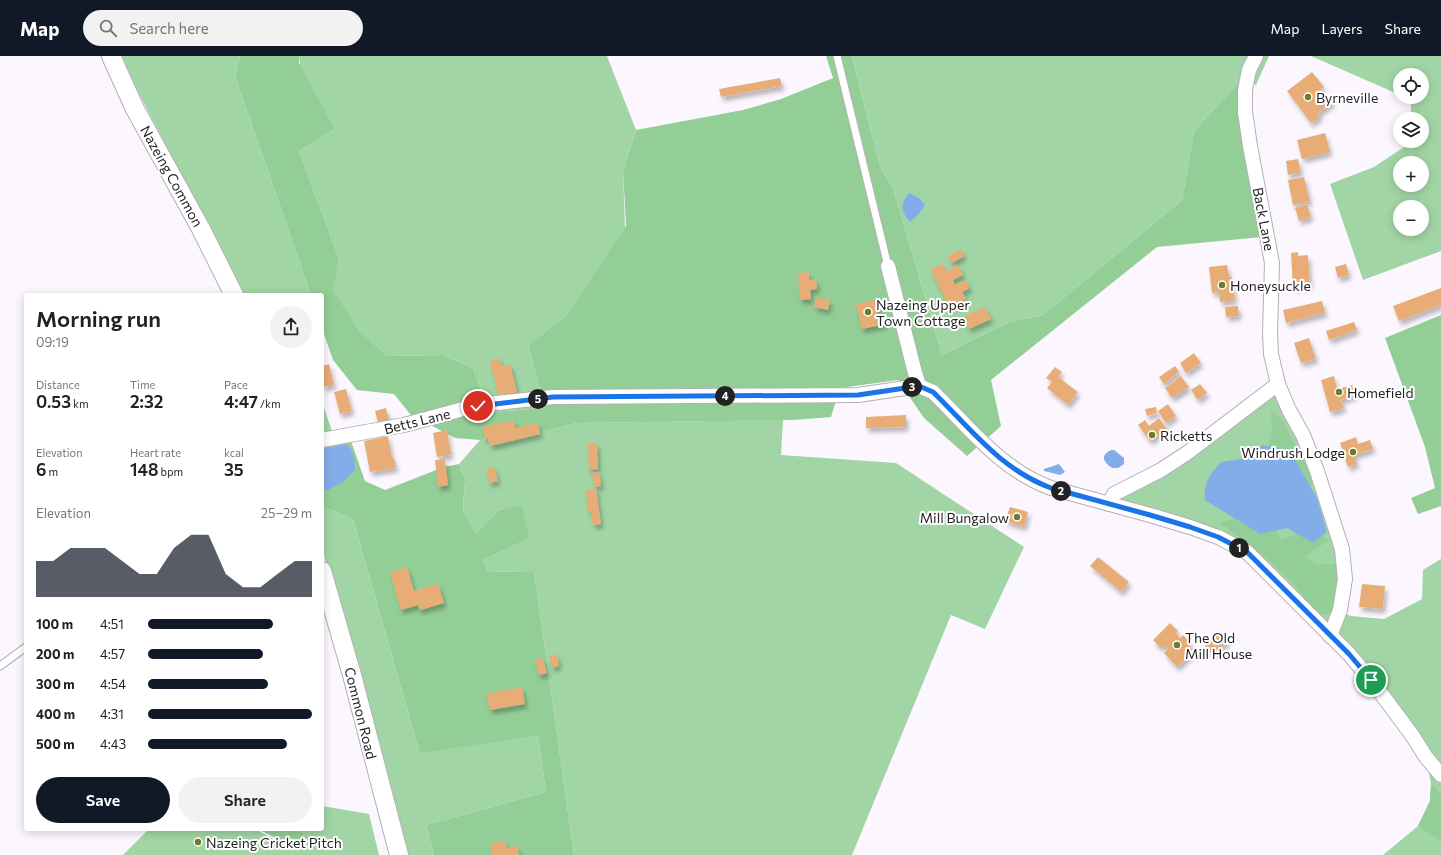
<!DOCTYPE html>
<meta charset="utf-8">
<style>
body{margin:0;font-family:Commissioner,sans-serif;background:#f2f2f2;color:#222;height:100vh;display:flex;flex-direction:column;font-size:15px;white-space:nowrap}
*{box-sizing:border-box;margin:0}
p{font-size:13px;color:#767676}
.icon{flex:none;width:22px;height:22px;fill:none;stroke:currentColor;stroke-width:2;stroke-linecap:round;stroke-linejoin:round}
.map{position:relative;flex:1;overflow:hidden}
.drawer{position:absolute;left:24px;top:237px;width:300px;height:538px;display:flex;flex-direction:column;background:#fff;border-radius:4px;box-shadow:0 2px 10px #0003}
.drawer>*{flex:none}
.buttons{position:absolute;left:1393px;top:12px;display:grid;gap:8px}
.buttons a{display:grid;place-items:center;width:36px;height:36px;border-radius:50%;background:#fff;box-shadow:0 2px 10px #0003;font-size:20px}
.pin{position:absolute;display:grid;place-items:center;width:34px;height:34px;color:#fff;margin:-17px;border:2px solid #fff;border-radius:50%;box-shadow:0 1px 4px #0007}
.km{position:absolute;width:20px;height:20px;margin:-10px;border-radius:50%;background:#222;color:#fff;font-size:11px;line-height:20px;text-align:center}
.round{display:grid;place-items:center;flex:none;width:42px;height:42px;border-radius:21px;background:#f2f2f2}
.summary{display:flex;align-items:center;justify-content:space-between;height:68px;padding:0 12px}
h1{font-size:22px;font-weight:600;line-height:30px}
.figures{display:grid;grid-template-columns:repeat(3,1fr);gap:6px;height:68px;padding:4px 12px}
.figures div{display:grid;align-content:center}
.figures b{font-size:17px;font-weight:600}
.figures small{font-size:11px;font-weight:400}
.figures p{font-size:11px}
.chart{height:112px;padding:8px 12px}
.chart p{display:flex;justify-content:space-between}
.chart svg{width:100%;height:72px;margin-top:4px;fill:#111827;opacity:.7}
.button{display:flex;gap:8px;margin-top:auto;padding:8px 12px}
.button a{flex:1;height:46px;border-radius:24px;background:#111827;color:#fff;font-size:16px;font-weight:600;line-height:46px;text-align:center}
.button a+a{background:#f2f2f2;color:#222}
ul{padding:0 12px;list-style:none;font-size:13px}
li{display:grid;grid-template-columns:64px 48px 1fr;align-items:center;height:30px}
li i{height:10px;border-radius:5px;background:#111827}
header{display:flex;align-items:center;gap:24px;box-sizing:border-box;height:56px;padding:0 20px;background:#111827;color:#fff}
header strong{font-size:19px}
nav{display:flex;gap:22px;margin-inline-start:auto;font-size:14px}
.search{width:280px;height:36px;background:#f2f2f2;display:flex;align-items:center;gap:10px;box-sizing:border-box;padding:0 14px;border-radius:22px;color:#767676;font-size:15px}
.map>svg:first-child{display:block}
</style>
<header>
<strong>Map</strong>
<div class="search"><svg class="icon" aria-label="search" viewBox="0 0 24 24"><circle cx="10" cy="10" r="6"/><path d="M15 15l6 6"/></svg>Search here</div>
<nav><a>Map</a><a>Layers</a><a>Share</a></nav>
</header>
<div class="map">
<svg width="1441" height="799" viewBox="0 0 1441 799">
<defs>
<filter id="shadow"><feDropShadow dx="2.5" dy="4.5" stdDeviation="2" flood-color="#0004"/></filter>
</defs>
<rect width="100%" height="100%" fill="#fcf7ff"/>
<g fill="#a2d5a5" fill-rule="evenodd">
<polygon points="122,0 240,0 235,20 311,239 243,239 221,195 135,30"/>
<polygon points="300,0 607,0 636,74 623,115 625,173 567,259 528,289 545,352 489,356 473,312 443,299 387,300 359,274 332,235 339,203 299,95 335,73 300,12"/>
<polygon points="852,0 1269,0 1256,29 1241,24 1194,75 1182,144 1043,259 1009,266 942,299 893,132 880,110"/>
<path d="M1311,0h130v195l-78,29 -33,-96 44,-17 36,-24v-2h12v-22h-11v-19l-6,-3h17v-22h-22v20zM1400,107h22v22h-22zM1400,151h22v22h-22z"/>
<polygon points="1281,319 1310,383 1339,471 1340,555 1351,560 1384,563 1422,543 1423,514 1441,503 1441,799 1383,799 1418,770 1430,745 1431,728 1426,701 1394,654 1247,496 1096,443 1146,417 1193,387"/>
<polygon points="322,346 332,375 322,377"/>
<polygon points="783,364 781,399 896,407 1024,491 985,573 951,559 852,799 574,799 534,515 488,516 483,504 528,482 522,451 499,454 476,479 463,454 465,424 459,408 480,384 523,380 577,367"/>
<polygon points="322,450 353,463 420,698 538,678 546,736 426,769 434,799 405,799 322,492"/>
<polygon points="322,750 369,758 379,799 123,799 149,773 255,773 275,784 293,791 305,788 302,773 322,773"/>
</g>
<g fill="#94ce97">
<polygon points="240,0 300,0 299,7 335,73 299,95 339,203 333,235 359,274 387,300 443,299 473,312 489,356 545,352 528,289 567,259 626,170 623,115 636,74 743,54 781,43 833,22 826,0 852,0 880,110 893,132 942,299 1009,266 1043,259 1182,144 1194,75 1241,24 1262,181 1157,191 991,324 1001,370 967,400 924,362 898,324 840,332 831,361 794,364 577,367 523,380 480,384 455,382 410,358 394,338 357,334 333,304 322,272 322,239 311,239 235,20"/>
<polygon points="1441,259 1441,450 1418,458 1411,442 1435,432 1425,391 1385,282"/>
<polygon points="1271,354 1283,365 1300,398 1314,418 1310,433 1267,396 1272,374"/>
<polygon points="351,385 365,425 385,434 444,411 459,408 465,424 463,454 476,478 499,454 522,450 529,482 483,504 488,516 534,515 574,799 434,799 426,769 546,736 538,679 420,698 353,463 322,450 322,391"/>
<polygon points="1237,461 1273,467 1280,484 1314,472 1328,485 1304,501 1316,508 1335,508 1344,511 1331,557 1318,560 1294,528 1258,495 1220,467"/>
<polygon points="1431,728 1441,738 1441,785 1418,770 1430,745"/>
<polygon points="258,773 302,773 305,788 293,791"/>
</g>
<g fill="#83ade8">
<path d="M909,137l10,5 6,7 -8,11 -7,6c-10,-12 -10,-17 -1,-29z"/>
<path d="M346,388c8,5 9,17 9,26l-11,11 -16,9 -6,-1v-40z"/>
<path d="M1263,389l27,6 27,47 10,34 -14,11 -26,-15 -27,6 -55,-34c-2,-18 5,-25 16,-38l20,-3z"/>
<path d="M1111,394h3l10,8v6l-6,4h-6c-9,-6 -12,-13 -1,-18z"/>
<polygon points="1059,408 1065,416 1060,419 1044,415 1044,413"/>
</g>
<g fill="#e8ad77" filter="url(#shadow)">
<polygon points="1312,16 1324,31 1319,34 1325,42 1328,40 1333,46 1318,57 1320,61 1311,67 1287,35"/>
<polygon points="780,22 782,30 721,41 719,33"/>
<polygon points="1325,77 1330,96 1302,103 1297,84"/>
<polygon points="1298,103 1301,116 1288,119 1286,105"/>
<polygon points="1304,121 1310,145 1293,149 1288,124"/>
<polygon points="1307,148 1311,161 1299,165 1295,152"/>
<polygon points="961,193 964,200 952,207 948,200"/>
<polygon points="1298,196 1298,200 1308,199 1310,229 1293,231 1291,197"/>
<polygon points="943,208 946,215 958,209 963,219 953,224 955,229 966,224 970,232 962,236 966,243 949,251 931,213"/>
<polygon points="1346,208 1349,219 1338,222 1335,211"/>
<polygon points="1227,209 1229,221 1232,221 1235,244 1220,246 1219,236 1212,237 1209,211"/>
<polygon points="809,216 809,224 816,223 817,233 810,234 811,243 800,244 798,217"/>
<polygon points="1441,232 1441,249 1399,265 1393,250"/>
<polygon points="816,242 830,244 828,254 814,251"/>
<polygon points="878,243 879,251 876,251 878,261 883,260 885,268 862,273 856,248"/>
<polygon points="1322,245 1325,257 1286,267 1283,254"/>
<polygon points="1238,250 1239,260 1226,261 1225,251"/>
<polygon points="985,251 991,263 969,273 963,261"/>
<polygon points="1354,266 1357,274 1329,284 1326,275"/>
<polygon points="1309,282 1316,303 1301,307 1294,287"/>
<polygon points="1194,297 1201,307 1186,317 1180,307"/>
<polygon points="499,302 501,310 510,308 517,336 499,341 490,305"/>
<polygon points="329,308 334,329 323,331 322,310"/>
<polygon points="1175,310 1179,316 1164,328 1159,321"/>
<polygon points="1055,311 1062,316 1058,321 1078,336 1068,349 1047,332 1052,326 1046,322"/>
<polygon points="1181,320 1189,331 1172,342 1165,332"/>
<polygon points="1334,320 1337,333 1352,329 1355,339 1341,344 1344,352 1330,356 1321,324"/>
<polygon points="1200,328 1207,337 1198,344 1191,334"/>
<polygon points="346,333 352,355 340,358 334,336"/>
<polygon points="1168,348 1176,360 1166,367 1158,355"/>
<polygon points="1156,351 1157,357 1147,360 1145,353"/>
<polygon points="386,352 389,364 378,367 375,355"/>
<polygon points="906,359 906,371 866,372 866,361"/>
<polygon points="1159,362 1167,373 1150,385 1138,369 1145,364 1149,370"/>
<polygon points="514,364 515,372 538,367 540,378 490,390 488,382 485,383 482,371"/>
<polygon points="447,374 451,399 437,401 433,377"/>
<polygon points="388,380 392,402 394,402 396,412 370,416 364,385"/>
<polygon points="1356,381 1358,388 1370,384 1373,393 1354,399 1357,408 1348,411 1340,387"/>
<polygon points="588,387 597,387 598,413 589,414"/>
<polygon points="445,403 448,429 438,431 435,404"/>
<polygon points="494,411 498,425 490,427 486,414"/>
<polygon points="599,416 601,430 594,431 592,417"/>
<polygon points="596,433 601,468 593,469 591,455 588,456 586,434"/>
<polygon points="1010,451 1028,456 1024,471 1005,465"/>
<polygon points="1098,501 1129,526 1121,536 1090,510"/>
<polygon points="407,511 414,535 438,528 444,547 420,554 418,549 401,554 390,516"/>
<polygon points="1362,528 1385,530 1383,553 1359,551"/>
<polygon points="1170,567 1178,575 1176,577 1180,582 1183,579 1191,587 1188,589 1194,595 1177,611 1164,597 1168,593 1164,589 1161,592 1153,584"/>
<polygon points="1220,576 1228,585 1213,599 1205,590"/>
<polygon points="557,598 559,610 552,612 550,600"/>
<polygon points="543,602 547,617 539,619 535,604"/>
<polygon points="522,631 525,648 490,654 486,638"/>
<polygon points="505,785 507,792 517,790 519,799 492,799 490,788"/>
</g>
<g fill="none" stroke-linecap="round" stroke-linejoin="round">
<g stroke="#b4afb7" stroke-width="9">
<g id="service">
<polyline points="837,0 888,210"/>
<polyline points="0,610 26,591"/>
</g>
</g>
<g stroke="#b4afb7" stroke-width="16">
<g id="minor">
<polyline points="1256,0 1249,14 1245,34 1245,56 1250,90 1272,207 1270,277 1271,298 1278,328 1289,354 1303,379 1317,415 1342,493 1345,523 1340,554 1330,580"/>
<polyline points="888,210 914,313 919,330"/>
<path d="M322,384l82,-15 74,-20 75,-8 305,-2 61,-9 14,6c38,37 67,77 118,96l99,27 40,12 28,10 29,15 102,102 22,26 41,55 14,22 15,18"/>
<polyline points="1109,448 1114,438 1161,414 1187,397 1278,328"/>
</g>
</g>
<g stroke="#b4afb7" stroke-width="20">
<g id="tertiary">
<polyline points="111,0 135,53 201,173 234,239"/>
<polyline points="322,515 352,619 399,799"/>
</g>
</g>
<use href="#service" stroke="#fff" stroke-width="7"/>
<use href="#minor" stroke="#fff" stroke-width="14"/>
<use href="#tertiary" stroke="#fff" stroke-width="18"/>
</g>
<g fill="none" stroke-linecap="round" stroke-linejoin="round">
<g stroke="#fff" stroke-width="8">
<path id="route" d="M478,350l75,-9 305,-2 61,-9 14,6c38,37 67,77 118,96l99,27 40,12 28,10 29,15 102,102 22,26"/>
</g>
<use href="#route" stroke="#1a73e8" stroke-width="5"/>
</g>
<g fill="#707c29" stroke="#fff" stroke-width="1.5">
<circle cx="1308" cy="41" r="4"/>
<circle cx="1222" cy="229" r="4"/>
<circle cx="868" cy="256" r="4"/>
<circle cx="1339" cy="336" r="4"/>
<circle cx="1152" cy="379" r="4"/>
<circle cx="1353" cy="396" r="4"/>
<circle cx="1017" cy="461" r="4"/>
<circle cx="1177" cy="589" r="4"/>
<circle cx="198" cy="786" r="4"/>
</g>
<g text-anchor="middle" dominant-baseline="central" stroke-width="4" stroke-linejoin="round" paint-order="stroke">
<g font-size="14" fill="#211f22" stroke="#fff" text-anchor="start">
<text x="1316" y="41">Byrneville</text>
<text x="1230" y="229">Honeysuckle</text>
<text x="876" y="248">Nazeing Upper<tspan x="876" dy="16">Town Cottage</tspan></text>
<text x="1347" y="336">Homefield</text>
<text x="1160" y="379">Ricketts</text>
<text x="1345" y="396" text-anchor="end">Windrush Lodge</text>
<text x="1009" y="461" text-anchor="end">Mill Bungalow</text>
<text x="1185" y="581">The Old<tspan x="1185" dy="16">Mill House</tspan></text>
<text x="206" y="786">Nazeing Cricket Pitch</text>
</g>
<g font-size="14" fill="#211f22" stroke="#fff">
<text transform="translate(172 120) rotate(61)">Nazeing Common</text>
<text transform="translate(1264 163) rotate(79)">Back Lane</text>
<text transform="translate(417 365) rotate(-14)">Betts Lane</text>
<text transform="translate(361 657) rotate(76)">Common Road</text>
</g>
</g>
</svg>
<div class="buttons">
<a><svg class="icon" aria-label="locate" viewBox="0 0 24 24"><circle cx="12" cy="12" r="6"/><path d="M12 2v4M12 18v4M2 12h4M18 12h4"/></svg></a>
<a><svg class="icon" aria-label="layers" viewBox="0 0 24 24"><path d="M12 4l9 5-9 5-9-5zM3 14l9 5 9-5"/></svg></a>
<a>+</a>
<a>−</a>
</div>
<div class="pin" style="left:1371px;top:624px;background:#1e9e55"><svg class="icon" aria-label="arrive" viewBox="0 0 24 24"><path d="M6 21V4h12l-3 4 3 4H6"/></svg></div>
<div class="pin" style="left:478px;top:350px;background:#d93025"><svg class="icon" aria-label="check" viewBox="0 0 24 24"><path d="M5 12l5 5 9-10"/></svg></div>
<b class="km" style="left:1239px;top:492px">1</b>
<b class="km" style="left:1061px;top:435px">2</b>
<b class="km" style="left:912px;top:331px">3</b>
<b class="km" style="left:725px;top:340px">4</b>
<b class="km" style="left:538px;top:343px">5</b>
<section class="drawer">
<div class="summary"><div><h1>Morning run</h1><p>09:19</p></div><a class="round"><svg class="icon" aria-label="share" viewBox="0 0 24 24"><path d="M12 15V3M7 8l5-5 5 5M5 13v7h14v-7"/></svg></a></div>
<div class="figures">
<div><p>Distance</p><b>0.53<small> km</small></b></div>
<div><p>Time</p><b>2:32</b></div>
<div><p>Pace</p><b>4:47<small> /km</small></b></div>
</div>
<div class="figures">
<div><p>Elevation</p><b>6<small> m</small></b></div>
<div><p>Heart rate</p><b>148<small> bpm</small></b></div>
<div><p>kcal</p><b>35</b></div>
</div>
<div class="chart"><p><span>Elevation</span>25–29 m</p>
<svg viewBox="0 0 160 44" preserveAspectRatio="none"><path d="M0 44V22L10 22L20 14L30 14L40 14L50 22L60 30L70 30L80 14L90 6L100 6L110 30L120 38L130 38L140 30L150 22L160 22V44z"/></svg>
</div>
<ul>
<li><b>100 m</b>4:51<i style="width:76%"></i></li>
<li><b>200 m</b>4:57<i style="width:70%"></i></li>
<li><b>300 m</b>4:54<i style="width:73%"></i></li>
<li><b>400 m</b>4:31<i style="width:100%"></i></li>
<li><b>500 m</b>4:43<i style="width:85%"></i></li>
</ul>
<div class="button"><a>Save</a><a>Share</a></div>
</section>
</div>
